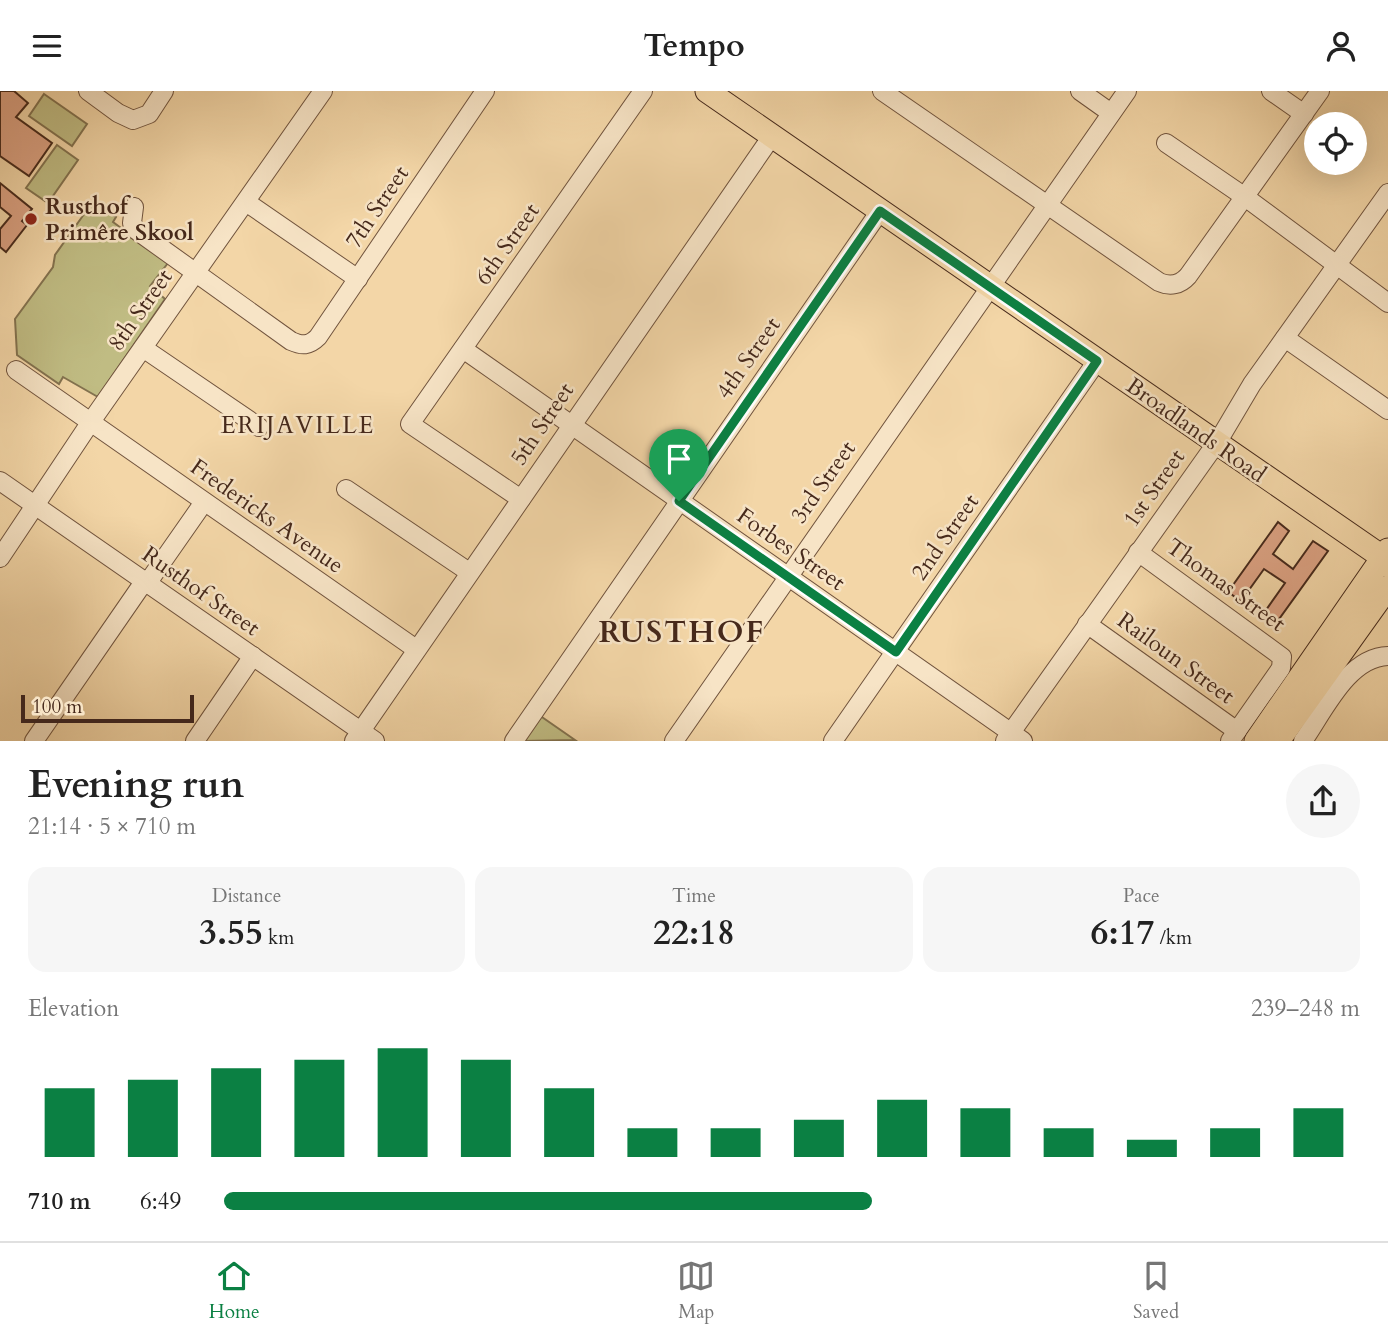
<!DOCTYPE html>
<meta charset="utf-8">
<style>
body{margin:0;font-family:Cardo,serif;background:#f6f6f6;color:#222;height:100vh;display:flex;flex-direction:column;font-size:26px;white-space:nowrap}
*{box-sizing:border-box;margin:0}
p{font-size:23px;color:#767676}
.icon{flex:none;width:38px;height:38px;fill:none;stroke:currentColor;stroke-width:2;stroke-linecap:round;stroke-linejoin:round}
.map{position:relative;height:650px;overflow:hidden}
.panel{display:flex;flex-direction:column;background:#fff;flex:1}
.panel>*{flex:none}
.buttons{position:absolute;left:1304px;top:21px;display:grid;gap:14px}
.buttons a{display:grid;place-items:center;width:63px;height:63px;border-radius:50%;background:#fff;box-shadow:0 7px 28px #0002;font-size:35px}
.scale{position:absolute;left:21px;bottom:18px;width:173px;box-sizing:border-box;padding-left:7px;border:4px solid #46291b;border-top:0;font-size:19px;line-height:24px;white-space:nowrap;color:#46291b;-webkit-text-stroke:5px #f7e4c6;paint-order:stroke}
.pin{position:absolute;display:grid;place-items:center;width:60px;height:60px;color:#fff;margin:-72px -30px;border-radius:50% 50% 50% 0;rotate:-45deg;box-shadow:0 0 7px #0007}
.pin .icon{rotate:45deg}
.round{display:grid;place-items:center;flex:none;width:74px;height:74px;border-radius:37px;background:#f6f6f6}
.summary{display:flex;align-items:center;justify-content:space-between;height:119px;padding:0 28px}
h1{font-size:38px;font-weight:700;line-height:52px}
.stats{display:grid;grid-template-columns:repeat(3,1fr);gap:10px;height:119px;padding:7px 28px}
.stats div{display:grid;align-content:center;border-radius:18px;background:#f6f6f6;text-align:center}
.stats b{font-size:35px;font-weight:700}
.stats small{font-size:19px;font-weight:400}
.stats p{font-size:19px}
.chart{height:196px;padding:14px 28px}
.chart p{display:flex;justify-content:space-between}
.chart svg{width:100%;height:126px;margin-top:7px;stroke:#0b8043;stroke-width:6}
ul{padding:0 28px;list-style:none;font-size:23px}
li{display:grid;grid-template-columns:112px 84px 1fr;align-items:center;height:52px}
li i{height:18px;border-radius:9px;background:#0b8043}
header{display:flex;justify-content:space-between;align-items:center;height:91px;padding:0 28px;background:#fff;font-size:32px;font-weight:700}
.tabs{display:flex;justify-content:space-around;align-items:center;height:98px;border-top:2px solid #e0e0e0;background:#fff;font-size:19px;color:#767676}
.tabs a{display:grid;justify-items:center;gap:4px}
.tabs .on{color:#0b8043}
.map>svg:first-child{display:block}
</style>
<header><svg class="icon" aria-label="menu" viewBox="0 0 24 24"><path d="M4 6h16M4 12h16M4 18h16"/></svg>Tempo<svg class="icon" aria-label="person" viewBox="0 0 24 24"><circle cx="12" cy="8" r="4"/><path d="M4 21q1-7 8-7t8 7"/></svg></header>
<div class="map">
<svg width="1388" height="650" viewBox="0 0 1388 650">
<rect width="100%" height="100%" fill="#f3d6a7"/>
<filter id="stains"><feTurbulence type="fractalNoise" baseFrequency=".00286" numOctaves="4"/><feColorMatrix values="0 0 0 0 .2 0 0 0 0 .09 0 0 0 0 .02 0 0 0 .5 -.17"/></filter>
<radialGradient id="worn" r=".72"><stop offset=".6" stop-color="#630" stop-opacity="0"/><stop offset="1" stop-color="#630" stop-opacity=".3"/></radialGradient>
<g fill="#c0bc83" stroke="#83724f" stroke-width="2">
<polygon points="44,3 87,33 72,55 29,25"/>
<polygon points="57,54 78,69 48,112 26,97"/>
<polygon points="92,112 116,126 113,131 168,172 150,195 165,208 98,306 63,286 59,293 17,264 15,228 53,176 55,164"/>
<polygon points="539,624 575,649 521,650"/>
</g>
<g fill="#dca283" stroke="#46291b" stroke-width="2">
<polygon points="0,0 14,0 28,12 16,26 52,52 29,85 0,65"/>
<polygon points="0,92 32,118 22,130 27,134 6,161 0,156 0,138 11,125 0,116"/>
<polygon points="1278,431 1289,440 1273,463 1293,478 1313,450 1328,460 1274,535 1261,526 1285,492 1264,478 1241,510 1228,501"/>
</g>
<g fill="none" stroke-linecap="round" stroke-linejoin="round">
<g stroke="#71543e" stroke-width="20">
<g id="minor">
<polyline points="88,0 118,22 133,29 149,23 164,0"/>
<path d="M882,0l277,191c11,5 21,3 29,-6l132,-185"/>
<polyline points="1080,0 1111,22"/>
<polyline points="1271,0 1304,23"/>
<polyline points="1166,52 1245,106 1388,212"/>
<polyline points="246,111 358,188"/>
<path d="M134,116l-2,16 4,7 155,111c11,5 18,5 27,-4l167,-246"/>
<polyline points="1285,247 1388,319"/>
<polyline points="143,257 259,336"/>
<polyline points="463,258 1023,650"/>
<polyline points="16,279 416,558"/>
<polyline points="0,390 375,650"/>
<polyline points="346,398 469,481"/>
<polyline points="521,408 410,333 643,0"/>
<polyline points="1138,461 1282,566 1281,577 1230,650"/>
<polyline points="0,467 90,332 323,0"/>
<polyline points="1087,533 1237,640"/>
<polyline points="34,650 139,498 153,484 204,411"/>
<polyline points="195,650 253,565"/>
<polyline points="354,650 772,45"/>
<polyline points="514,650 880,120"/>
<polyline points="674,650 1127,0"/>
<polyline points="833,650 1097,270"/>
<polyline points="1005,650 1220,347 1252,293 1388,102"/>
<path d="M1303,650c21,-30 45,-84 85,-85"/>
</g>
</g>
<g stroke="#46291b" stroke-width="25">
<g id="major">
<polyline points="707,0 1375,461 1388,474"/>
<polyline points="1256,650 1388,459"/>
<polyline points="1278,650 1388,496"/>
</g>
</g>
<use href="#minor" stroke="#f7e4c6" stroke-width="18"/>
<use href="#major" stroke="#f3d6a7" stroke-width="23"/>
</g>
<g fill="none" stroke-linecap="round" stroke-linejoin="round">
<g stroke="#fff" stroke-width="14">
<polygon id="route" points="880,120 1097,270 896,561 679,410"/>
</g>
<use href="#route" stroke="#0b8043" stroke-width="9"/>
</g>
<circle fill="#8f2418" stroke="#f7e4c6" stroke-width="2.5" cx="31" cy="128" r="7"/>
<g text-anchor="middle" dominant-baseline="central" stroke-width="5" stroke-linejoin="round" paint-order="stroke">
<g font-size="23" font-weight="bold" fill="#46291b" stroke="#f7e4c6" text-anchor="start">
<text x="45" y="115">Rusthof<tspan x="45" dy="26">Primêre Skool</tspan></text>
</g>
<g font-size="23" fill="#46291b" stroke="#f7e4c6">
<text transform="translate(377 116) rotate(-56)">7th Street</text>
<text transform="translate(507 153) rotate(-55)">6th Street</text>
<text transform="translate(140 219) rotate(-55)">8th Street</text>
<text transform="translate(748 267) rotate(-55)">4th Street</text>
<text transform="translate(542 333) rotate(-56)">5th Street</text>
<text transform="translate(1196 339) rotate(35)">Broadlands Road</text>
<text transform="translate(823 391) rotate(-55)">3rd Street</text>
<text transform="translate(1154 397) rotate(-55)">1st Street</text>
<text transform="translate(267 425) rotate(35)">Fredericks Avenue</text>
<text transform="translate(945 446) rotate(-55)">2nd Street</text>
<text transform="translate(791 458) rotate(35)">Forbes Street</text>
<text transform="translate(1226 494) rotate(36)">Thomas Street</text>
<text transform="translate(201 500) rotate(35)">Rusthof Street</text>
<text transform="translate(1176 567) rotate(36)">Railoun Street</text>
</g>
<g font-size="24" letter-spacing="2" fill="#46291b" stroke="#f7e4c6">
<text x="298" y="334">ERIJAVILLE</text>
</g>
<g font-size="30" font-weight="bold" letter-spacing="2" fill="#46291b" stroke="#f7e4c6">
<text x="682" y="541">RUSTHOF</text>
</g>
</g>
<rect width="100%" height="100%" filter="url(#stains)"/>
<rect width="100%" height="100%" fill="url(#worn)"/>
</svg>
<div class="buttons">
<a><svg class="icon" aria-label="locate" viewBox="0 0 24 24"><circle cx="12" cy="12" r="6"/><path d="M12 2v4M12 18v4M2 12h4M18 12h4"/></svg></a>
</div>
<div class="scale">100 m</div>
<div class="pin" style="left:679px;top:410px;background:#1e9e55"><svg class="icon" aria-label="arrive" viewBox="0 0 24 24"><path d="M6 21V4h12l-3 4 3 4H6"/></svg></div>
</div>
<section class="panel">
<div class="summary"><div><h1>Evening run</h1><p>21:14 · 5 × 710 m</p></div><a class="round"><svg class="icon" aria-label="share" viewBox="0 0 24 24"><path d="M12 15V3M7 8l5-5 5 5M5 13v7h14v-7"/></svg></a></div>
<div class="stats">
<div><p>Distance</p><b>3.55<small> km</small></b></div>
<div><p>Time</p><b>22:18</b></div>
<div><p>Pace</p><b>6:17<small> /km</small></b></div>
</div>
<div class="chart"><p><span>Elevation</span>239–248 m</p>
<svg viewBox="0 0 160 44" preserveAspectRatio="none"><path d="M5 44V20M15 44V17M25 44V13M35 44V10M45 44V6M55 44V10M65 44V20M75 44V34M85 44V34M95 44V31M105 44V24M115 44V27M125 44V34M135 44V38M145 44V34M155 44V27"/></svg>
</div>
<ul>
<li><b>710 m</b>6:49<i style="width:57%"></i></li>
</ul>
</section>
<nav class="tabs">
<a class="on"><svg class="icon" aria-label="home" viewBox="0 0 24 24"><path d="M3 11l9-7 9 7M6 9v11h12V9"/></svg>Home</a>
<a><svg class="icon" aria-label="map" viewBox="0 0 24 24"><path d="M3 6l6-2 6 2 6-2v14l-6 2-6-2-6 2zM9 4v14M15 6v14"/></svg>Map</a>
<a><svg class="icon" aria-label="saved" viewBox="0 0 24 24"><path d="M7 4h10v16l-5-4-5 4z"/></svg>Saved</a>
</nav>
